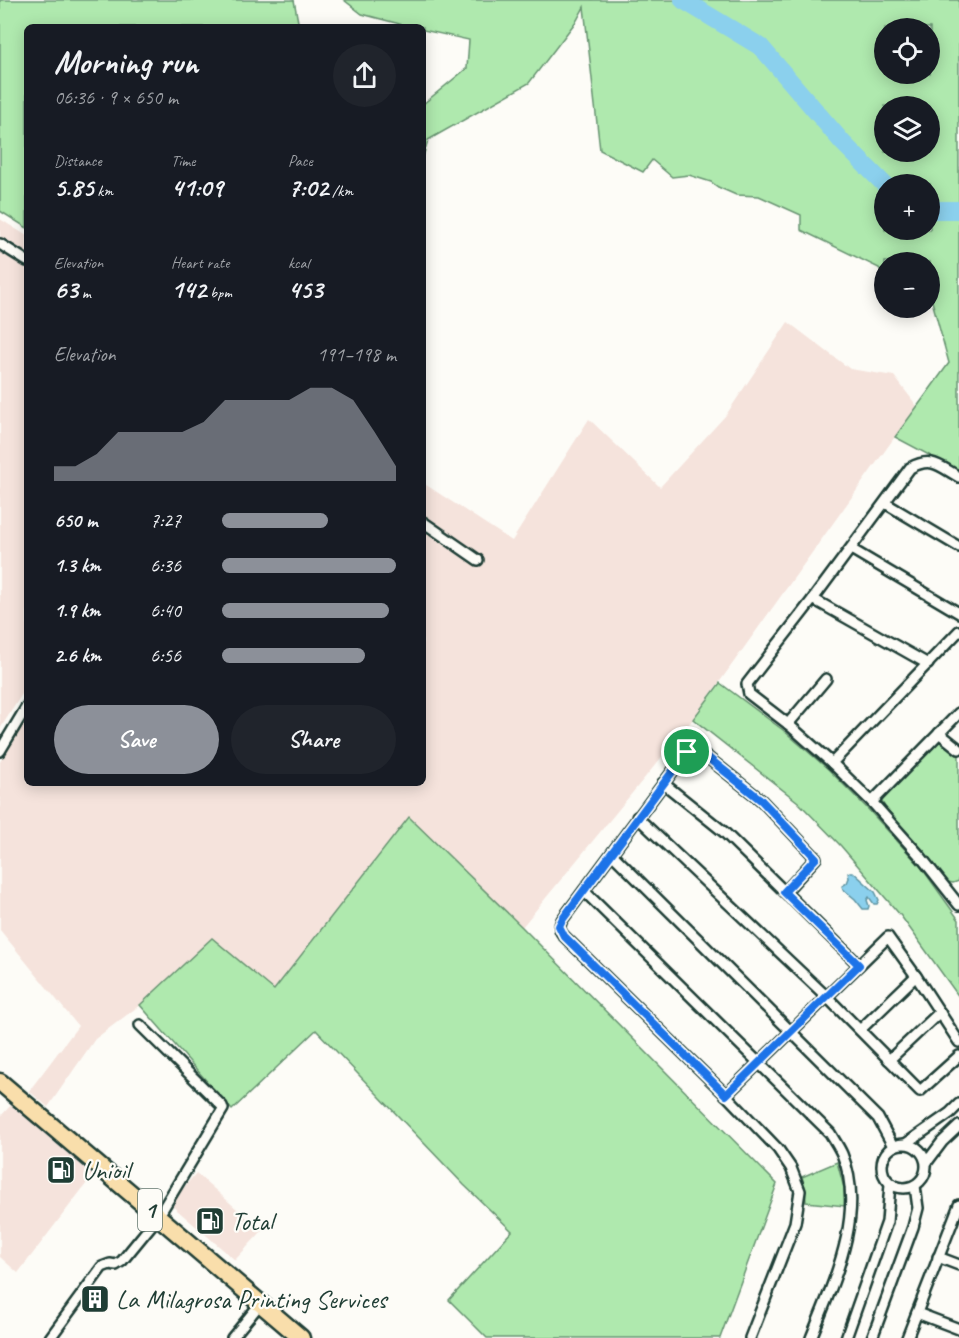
<!DOCTYPE html>
<meta charset="utf-8">
<style>
body{margin:0;font-family:Caveat,sans-serif;background:#20242c;color:#f1f3f6;height:100vh;display:flex;flex-direction:column;font-size:22px;white-space:nowrap}
*{box-sizing:border-box;margin:0}
p{font-size:20px;color:#9ea1a6}
.icon{flex:none;width:33px;height:33px;fill:none;stroke:currentColor;stroke-width:2;stroke-linecap:round;stroke-linejoin:round}
.map{position:relative;flex:1;overflow:hidden}
.drawer{position:absolute;left:24px;top:24px;width:402px;height:762px;display:flex;flex-direction:column;background:#171b24;border-radius:9px;box-shadow:0 3px 15px #0003}
.drawer>*{flex:none}
.controls{position:absolute;left:874px;top:18px;display:grid;gap:12px}
.controls a{display:grid;place-items:center;width:66px;height:66px;border-radius:50%;background:#171b24;box-shadow:0 3px 15px #0003;font-size:30px}
.pin{position:absolute;display:grid;place-items:center;width:51px;height:51px;color:#fff;margin:-26px;border:3px solid #fff;border-radius:50%;box-shadow:0 2px 6px #0007}
.round{display:grid;place-items:center;flex:none;width:63px;height:63px;border-radius:32px;background:#20242c}
.headline{display:flex;align-items:center;justify-content:space-between;height:102px;padding:0 30px}
h1{font-size:33px;font-weight:700;line-height:45px}
.metrics{display:grid;grid-template-columns:repeat(3,1fr);gap:9px;height:102px;padding:6px 30px}
.metrics div{display:grid;align-content:center}
.metrics b{font-size:26px;font-weight:700}
.metrics small{font-size:16px;font-weight:400}
.metrics p{font-size:16px}
.chart{height:168px;padding:12px 30px}
.chart p{display:flex;justify-content:space-between}
.chart svg{width:100%;height:108px;margin-top:6px;fill:#8c9099;opacity:.7}
.cta{display:flex;gap:12px;margin-top:auto;padding:12px 30px}
.cta a{flex:1;height:69px;border-radius:36px;background:#8c9099;color:#fff;font-size:24px;font-weight:700;line-height:69px;text-align:center}
.cta a+a{background:#20242c;color:#f1f3f6}
ul{padding:0 30px;list-style:none;font-size:20px}
li{display:grid;grid-template-columns:96px 72px 1fr;align-items:center;height:45px}
li i{height:15px;border-radius:8px;background:#8c9099}
.map>svg:first-child{display:block}
</style>
<div class="map">
<svg width="959" height="1338" viewBox="0 0 959 1338">
<rect width="100%" height="100%" fill="#fdfcf7"/>
<filter id="ink" filterUnits="userSpaceOnUse"><feTurbulence type="fractalNoise" baseFrequency=".0167" numOctaves="2"/><feDisplacementMap in="SourceGraphic" scale="12" xChannelSelector="R" yChannelSelector="G"/><feConvolveMatrix kernelMatrix="1 2 1 2 8 2 1 2 1" color-interpolation-filters="sRGB"/></filter>
<g filter="url(#ink)">
<g fill="#f5e3dc">
<polygon points="0,219 27,236 27,686 0,729"/>
<polygon points="788,322 850,369 894,376 917,406 693,719 522,927 409,817 274,990 140,1005 95,1039 48,1107 29,1091 78,1026 0,930 0,762 27,715 27,783 423,783 423,483 512,541 589,419 660,487 726,415"/>
<polygon points="11,1105 93,1175 18,1273 0,1257 0,1117"/>
<polygon points="196,1173 262,1231 235,1260 170,1204"/>
</g>
<g fill="#afe9ae" stroke="#679371" stroke-width="1.5" fill-rule="evenodd">
<polygon points="0,0 294,0 299,27 27,27 27,228 0,211"/>
<path d="M344,0h615v471l-64,-34 54,-74 -17,-62h-2v-39h-45v29l-1,-15 -5,-8 -78,-38v-15l-42,-19 -23,-1 -18,-8 -7,-5 -22,-7 -17,2 -20,-17 -9,12 -43,-22 -16,-143 -7,13 -48,63 -101,57 -5,17v-53l44,-36 2,-28 -46,-10v-3h-12l-49,-13zM885,28h45v46h-45zM885,106h45v46h-45zM885,184h45v46h-45z"/>
<polygon points="720,683 783,730 828,769 867,808 921,867 959,920 959,997 901,916 841,846 798,802 693,719"/>
<polygon points="937,742 944,742 959,755 959,881 953,883 948,882 885,807 882,802 883,798 932,746"/>
<polygon points="409,817 522,927 777,1184 720,1338 487,1338 449,1300 512,1231 464,1185 316,1030 232,1110 140,1005 212,938 274,990"/>
<polygon points="837,1162 844,1188 845,1206 806,1202 805,1187 802,1177"/>
</g>
<polygon fill="#8bd0ed" stroke="#6095a3" stroke-width="1.5" points="850,872 853,872 875,892 879,900 877,904 874,904 869,897 867,900 869,906 868,909 863,909 855,899 843,889 842,886 847,883 849,878 848,873"/>
<g fill="none" stroke-linecap="round" stroke-linejoin="round">
<g stroke="#8bd0ed" stroke-width="18">
<polyline points="683,0 761,47 843,143 885,185"/>
<polyline points="930,210 959,210"/>
</g>
<g stroke="#1f3d34" stroke-width="14">
<g id="street">
<polyline points="0,244 27,261"/>
<path d="M959,477c-20,-11 -27,-21 -49,-9l-97,131 -66,85 2,10 39,30 44,39 40,39 49,55 38,48"/>
<polyline points="885,503 959,547"/>
<polyline points="423,522 478,560"/>
<polyline points="851,549 959,613"/>
<polyline points="813,599 928,664"/>
<polyline points="788,724 826,679"/>
<polyline points="939,733 959,749"/>
<polyline points="0,751 27,706"/>
<polyline points="832,763 959,631"/>
<polyline points="663,783 724,832 859,965"/>
<polyline points="872,802 959,713"/>
<polyline points="637,817 827,997 920,1091 959,1056"/>
<polyline points="612,854 878,1118 893,1146"/>
<path d="M584,891l246,242c4,7 9,14 12,21 25,59 -9,129 -31,184"/>
<polyline points="860,1030 916,976"/>
<polyline points="889,1060 940,1012"/>
<polyline points="726,1095 888,937 916,976 959,1042"/>
<polyline points="907,1143 950,1113 959,1104"/>
<circle cx="904" cy="1166" r="22"/>
<polyline points="927,1162 942,1142 959,1126"/>
<polyline points="938,1257 959,1265"/>
<polyline points="917,1313 959,1329"/>
<polyline points="50,1338 102,1267 110,1264 116,1265 122,1261 158,1217 223,1109 222,1106 140,1025"/>
<polyline points="232,1338 260,1304"/>
<path d="M750,1338l45,-115 5,-32 -9,-23 -13,-19 -52,-54 -162,-159c-5,-6 -5,-9 -2,-16l125,-168 15,1 59,47 55,58 -31,34"/>
<polyline points="846,1338 887,1222 890,1184"/>
<polyline points="872,1338 913,1227 918,1208 915,1186"/>
<polyline points="907,1338 959,1205"/>
</g>
</g>
<g stroke="#1f3d34" stroke-width="21">
<polyline id="highway" points="0,1082 301,1338"/>
</g>
<use href="#street" stroke="#fdfcf7" stroke-width="9"/>
<use href="#highway" stroke="#f9deab" stroke-width="16"/>
</g>
</g>
<g fill="none" stroke-linecap="round" stroke-linejoin="round" filter="url(#ink)">
<g stroke="#fff" stroke-width="12">
<polygon id="route" points="687,752 702,753 761,800 816,858 784,892 859,965 726,1095 564,936 559,926 562,920"/>
</g>
<use href="#route" stroke="#1a73e8" stroke-width="8"/>
</g>
<defs>
<g id="fuel-square" transform="scale(1.5)"><rect x="-9" y="-9" width="18" height="18" rx="4" fill="#1f3d34" stroke="#fdfcf7"/><path d="M-5.5-6h7V0h2V4h1.3V-2.5L3-4.5l.8-.8L6-3V5H2.5V1h-1V6h-7ZM-4.2-4.7v3.2H.2V-4.7Z" fill="#fff"/></g>
<g id="building-square" transform="scale(1.5)"><rect x="-9" y="-9" width="18" height="18" rx="4" fill="#1f3d34" stroke="#fdfcf7"/><path d="M-4-6H4V6H1V3H-1V6H-4ZM-2.5-4.3h1.7v1.8h-1.7ZM.8-4.3h1.7v1.8H.8ZM-2.5-1h1.7V.8h-1.7ZM.8-1h1.7V.8H.8Z" fill="#fff"/></g>
</defs>
<g fill-rule="evenodd">
<use href="#fuel-square" x="61" y="1170"/>
<use href="#fuel-square" x="210" y="1221"/>
<use href="#building-square" x="95" y="1299"/>
</g>
<g text-anchor="middle" dominant-baseline="central" stroke-width="4.5" stroke-linejoin="round" paint-order="stroke">
<rect fill="#fdfcf7" stroke="#62766e" stroke-width="1.5" x="138" y="1189" width="24" height="42" rx="4.5"/>
<g font-size="24" font-weight="bold" fill="#1f3d34">
<text x="150" y="1210">1</text>
</g>
<g font-size="26" fill="#1f3d34" stroke="#fdfcf7" text-anchor="start">
<text x="82" y="1170">Unioil</text>
<text x="231" y="1221">Total</text>
<text x="116" y="1299">La Milagrosa Printing Services</text>
</g>
</g>
</svg>
<div class="controls">
<a><svg class="icon" aria-label="locate" viewBox="0 0 24 24"><circle cx="12" cy="12" r="6"/><path d="M12 2v4M12 18v4M2 12h4M18 12h4"/></svg></a>
<a><svg class="icon" aria-label="layers" viewBox="0 0 24 24"><path d="M12 4l9 5-9 5-9-5zM3 14l9 5 9-5"/></svg></a>
<a>+</a>
<a>−</a>
</div>
<div class="pin" style="left:687px;top:752px;background:#1e9e55"><svg class="icon" aria-label="arrive" viewBox="0 0 24 24"><path d="M6 21V4h12l-3 4 3 4H6"/></svg></div>
<section class="drawer">
<div class="headline"><div><h1>Morning run</h1><p>06:36 · 9 × 650 m</p></div><a class="round"><svg class="icon" aria-label="share" viewBox="0 0 24 24"><path d="M12 15V3M7 8l5-5 5 5M5 13v7h14v-7"/></svg></a></div>
<div class="metrics">
<div><p>Distance</p><b>5.85<small> km</small></b></div>
<div><p>Time</p><b>41:09</b></div>
<div><p>Pace</p><b>7:02<small> /km</small></b></div>
</div>
<div class="metrics">
<div><p>Elevation</p><b>63<small> m</small></b></div>
<div><p>Heart rate</p><b>142<small> bpm</small></b></div>
<div><p>kcal</p><b>453</b></div>
</div>
<div class="chart"><p><span>Elevation</span>191–198 m</p>
<svg viewBox="0 0 160 44" preserveAspectRatio="none"><path d="M0 44V38L10 38L20 33L30 24L40 24L50 24L60 24L70 20L80 11L90 11L100 11L110 11L120 6L130 6L140 11L150 24L160 38V44z"/></svg>
</div>
<ul>
<li><b>650 m</b>7:27<i style="width:61%"></i></li>
<li><b>1.3 km</b>6:36<i style="width:100%"></i></li>
<li><b>1.9 km</b>6:40<i style="width:96%"></i></li>
<li><b>2.6 km</b>6:56<i style="width:82%"></i></li>
</ul>
<div class="cta"><a>Save</a><a>Share</a></div>
</section>
</div>
